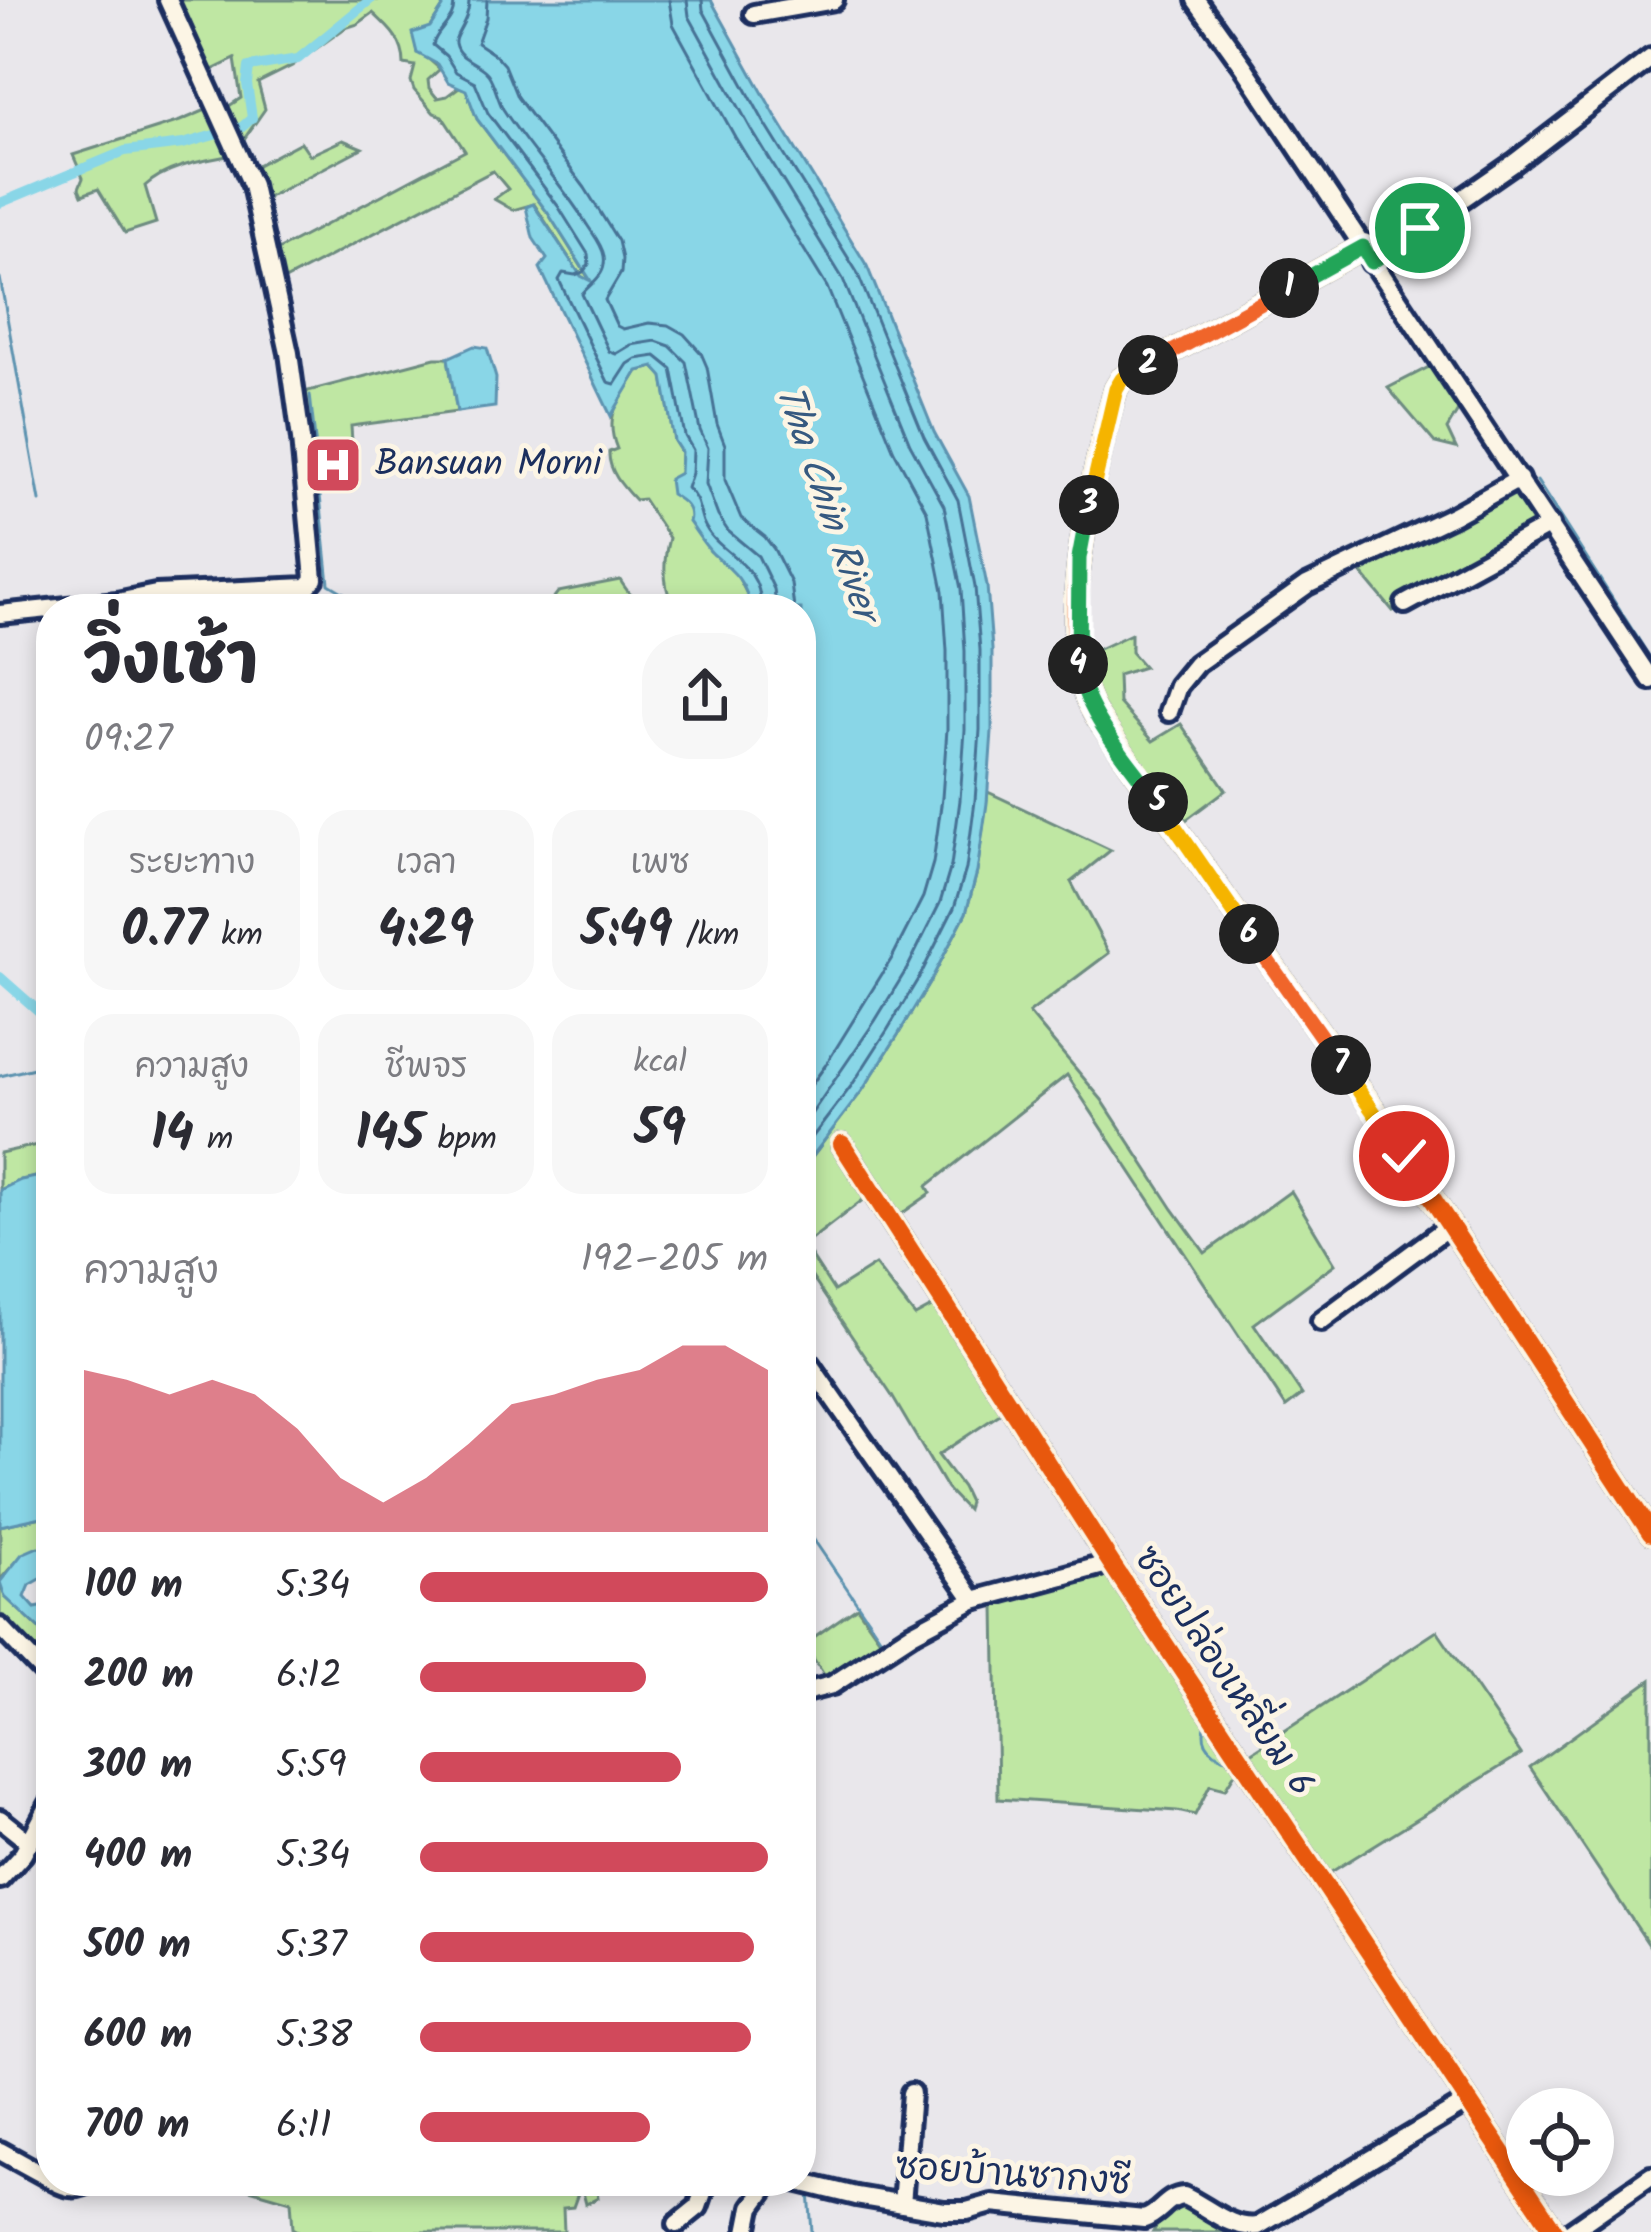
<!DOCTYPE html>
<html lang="th">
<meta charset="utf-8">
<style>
body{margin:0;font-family:Kalam,"Playpen Sans Thai",sans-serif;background:#f7f7f7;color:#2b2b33;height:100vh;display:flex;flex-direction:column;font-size:45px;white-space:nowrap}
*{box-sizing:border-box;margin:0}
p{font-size:39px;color:#7c7c81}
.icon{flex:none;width:66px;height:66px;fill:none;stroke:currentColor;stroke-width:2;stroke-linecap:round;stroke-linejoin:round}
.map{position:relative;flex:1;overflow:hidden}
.panel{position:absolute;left:36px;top:594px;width:780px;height:1602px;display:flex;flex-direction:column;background:#fff;border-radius:48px;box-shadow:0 6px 18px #0003}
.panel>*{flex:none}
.buttons{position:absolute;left:1506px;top:2088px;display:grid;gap:24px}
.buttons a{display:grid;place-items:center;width:108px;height:108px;border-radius:50%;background:#fff;box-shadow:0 6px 18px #0003;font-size:60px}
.pin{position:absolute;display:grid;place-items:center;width:102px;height:102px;color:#fff;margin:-51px;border:6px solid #fff;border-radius:50%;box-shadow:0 3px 12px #0007}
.km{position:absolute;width:60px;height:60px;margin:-30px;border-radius:50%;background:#222;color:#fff;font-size:33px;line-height:60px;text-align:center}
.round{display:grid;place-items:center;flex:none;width:126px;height:126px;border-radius:48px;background:#f7f7f7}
.head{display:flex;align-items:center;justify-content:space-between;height:204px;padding:0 48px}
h1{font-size:66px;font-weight:800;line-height:90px}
.figures{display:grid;grid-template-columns:repeat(3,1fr);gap:18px;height:204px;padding:12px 48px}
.figures div{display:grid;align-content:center;border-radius:30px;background:#f7f7f7;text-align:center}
.figures b{font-size:51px;font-weight:800}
.figures small{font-size:33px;font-weight:400}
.figures p{font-size:33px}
.chart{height:336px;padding:24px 48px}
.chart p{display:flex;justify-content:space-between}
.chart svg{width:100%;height:216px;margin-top:12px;fill:#d1495b;opacity:.7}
ul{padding:0 48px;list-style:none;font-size:39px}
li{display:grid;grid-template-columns:192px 144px 1fr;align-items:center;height:90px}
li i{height:30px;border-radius:15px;background:#d1495b}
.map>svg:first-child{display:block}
</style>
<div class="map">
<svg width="1651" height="2232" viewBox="0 0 1651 2232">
<rect width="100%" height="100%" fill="#e9e7eb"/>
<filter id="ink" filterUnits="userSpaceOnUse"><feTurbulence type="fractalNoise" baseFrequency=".00833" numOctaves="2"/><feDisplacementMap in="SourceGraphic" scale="24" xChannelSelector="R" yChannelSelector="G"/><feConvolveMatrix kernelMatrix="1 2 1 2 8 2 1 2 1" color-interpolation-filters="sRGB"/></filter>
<g filter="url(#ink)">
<g fill="#bfe7a3" stroke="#6d8b80" stroke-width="3">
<path d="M176,0h263l4,7 -13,20 -15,13 2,13 7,2 16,14 -12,11 1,8 8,10 10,-2 12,-9 7,2 11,30 71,94 45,72 -12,-9 -47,-72 -21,6 -19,-11 14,-10 -15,-18 -210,110 -7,-30 189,-100 -23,-35 -8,-3 -20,-23 -3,-9 4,-15 -11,-2c0,-23 -15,-36 -31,-51l-15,11 -13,4 -53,38 -34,17 7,26 -21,30 -6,2 -12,-33 15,-10 -6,-39 -27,13z"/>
<path d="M213,107l20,48c-30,6 -65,10 -88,31l11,37 -31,10 -27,-44 -16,6 -3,-7 4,-10 -10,-23 107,-34z"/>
<polygon points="343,140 362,148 263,200 252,168 301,142 310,155"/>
<polygon points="435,358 448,358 457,412 351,426 352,442 309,447 304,396 308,391"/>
<polygon points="1431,366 1459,409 1447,429 1456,448 1435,443 1388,388"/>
<path d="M654,367l9,9 11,65 7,11 -1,21 11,43 19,35 24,18 15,29v11h-198l-2,-5 9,-12 62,-12c17,27 22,26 53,26 -10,-21 -10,-45 -4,-68l-26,-39 -8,1c-12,-13 -27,-29 -26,-48l8,-3c-14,-35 3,-48 21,-78z"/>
<polygon points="1516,490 1539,526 1393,611 1358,569"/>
<path d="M1131,634v18l13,15 -26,8 1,28 34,38 28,-17 45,66 -40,30c-40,-50 -90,-99 -104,-163z"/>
<polygon points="988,792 1111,850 1071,882 1109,953 1029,1013 1102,1100 1173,1209 1205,1253 1291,1191 1335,1264 1254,1324 1302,1395 1286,1407 1067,1075 927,1186 931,1193 884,1226 864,1199 804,1245 834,1291 875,1265 915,1316 939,1303 1004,1405 1000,1414 938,1455 962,1487 969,1502 967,1510 947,1489 892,1396 801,1261 801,1171 862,1091 898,1035 931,980 966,913 977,872"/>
<polygon points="51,1142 51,1174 21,1180 0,1190 0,1153"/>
<path d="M51,1515v33c-25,-1 -36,14 -51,32v-54z"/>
<polygon points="1110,1571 1238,1768 1225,1789 1210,1785 1195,1815 1177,1811 998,1799 995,1604 1029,1590"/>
<polygon points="0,1582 5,1597 51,1640 51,1688 0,1636"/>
<polygon points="857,1607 885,1647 828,1681 804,1644"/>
<polygon points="1437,1631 1521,1754 1328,1874 1248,1755"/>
<polygon points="1651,1680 1651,1948 1530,1767"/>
<polygon points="222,2181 596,2181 598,2198 586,2204 581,2185 573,2207 563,2208 564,2232 300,2232 293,2228 291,2201"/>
<polygon points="1178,2199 1246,2232 1153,2232 1170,2204"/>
</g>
<g fill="#89d6e7" stroke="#5d93b0" stroke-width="3">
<path d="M439,0h272l64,115 92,151 67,166 35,64 18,90 5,63v82l-5,72 -10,69 -11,41 -35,67 -33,55 -36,56 -61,80v-349l2,-8 -2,-5v-200h-52c0,-26 -18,-40 -36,-55 -9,-9 -16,-21 -24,-32 4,-14 -6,-21 -18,-28l-2,-15 11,-6 1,-21 -7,-11 -11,-64 -9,-10 -16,4 -27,45 -71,-148 7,-9 -14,-21 -7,-31 7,-3 48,72 10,5 -43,-68 -71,-94 -11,-29 -18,-8 -11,-18 -20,-11 -5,-20 18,-6 13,-20z"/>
<polygon points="474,346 487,348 496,378 495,407 457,412 448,358"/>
<polygon points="51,1174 51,1515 0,1526 0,1190 21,1180"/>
<polygon points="38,1547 51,1548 51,1573 30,1585 25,1597 35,1608 51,1605 51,1640 5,1597 0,1582 22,1554"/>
</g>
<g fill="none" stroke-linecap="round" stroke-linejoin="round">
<g stroke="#477295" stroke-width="3">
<path d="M453,0c5,20 -17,29 -20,45l13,11 10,16 19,10 13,31 70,93 30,48 1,10 -6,8 -8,3 -12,-2 -4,7 49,102 7,2 13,-20 8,-5 20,-3 16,13 13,67 8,14 -1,23 -5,15c12,10 11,20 16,34 14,34 59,37 58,87"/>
<path d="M469,0c1,20 -16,36 -14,43 3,17 24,19 33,31 7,10 9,24 15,35 25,39 58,74 83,114 6,10 16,21 18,33 3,19 -12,26 -22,38l27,57 7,3 15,-9 25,-4 14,5 16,16 14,68 8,18 -2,36 12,32 10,15 30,25 16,33 2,20"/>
<polyline points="487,0 486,18 477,43 495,55 504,65 517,97 585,188 618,241 622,259 621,273 605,300 617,326 623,329 649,323 668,325 684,334 701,353 707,367 717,424 725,445 725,480 741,518 765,537 774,549 791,583 794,609"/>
<polyline points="669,0 673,24 735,137 827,287 894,451 927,512 943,591 947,651 947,729 942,798 933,863 923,897 892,958 825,1066 801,1099"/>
<polyline points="687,0 689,16 751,129 843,279 910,444 944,506 961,589 965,651 965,730 960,800 951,866 940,903 908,967 875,1021 801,1129"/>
<polyline points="702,0 703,10 764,122 857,272 924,437 958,500 975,587 980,650 980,730 975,801 966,869 954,908 921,974 888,1029 852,1085 801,1152"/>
</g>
<g stroke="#5d93b0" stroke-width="3">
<polyline points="0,278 40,501"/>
<polyline points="310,395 316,449"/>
<polyline points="1537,481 1651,659"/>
<polyline points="319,486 329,584 371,609"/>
<polyline points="524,609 540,606"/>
<polyline points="0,1076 51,1064"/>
<polyline points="801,1521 883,1641"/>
<path d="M1202,1715c7,16 3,1 2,18 -1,17 18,26 33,30"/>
<polyline points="1439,2072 1456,2099"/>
<polyline points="801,2125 807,2176"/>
<polyline points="809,2192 812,2232"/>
</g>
<g stroke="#89d6e7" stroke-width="10">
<polyline points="0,203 125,151 183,144 242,127 252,118 247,84 249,67 298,59 370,0"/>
<polyline points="293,606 293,609"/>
<polyline points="0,977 51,1022"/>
</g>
<g stroke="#1b2f5e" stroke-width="26">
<g id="minor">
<polyline points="1196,0 1244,67 1651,680"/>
<polyline points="754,14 834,0"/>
<path d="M1363,247l-241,132 -6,10 -5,17c-20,83 -60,232 -15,309l285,405 270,413"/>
<polyline points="1371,262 1514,163 1651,58"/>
<polyline points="1405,604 1550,525"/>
<polyline points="0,614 117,602 156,594 307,587 314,579 301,439 289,353 252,185 168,0"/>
<polyline points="1169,712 1178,686 1196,664 1307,585 1454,515 1519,479"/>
<polyline points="842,1144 1111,1563 1555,2232"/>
<polyline points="1321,1321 1449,1226"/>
<polyline points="801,1352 974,1600"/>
<polyline points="0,1627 51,1680"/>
<polyline points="801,1693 832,1685 912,1633 974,1600 1111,1563"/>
<polyline points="0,1819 30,1843"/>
<polyline points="0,1879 23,1854 49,1805"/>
<polyline points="0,2151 51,2179"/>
<path d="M54,2181c14,8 24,9 38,0"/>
<path d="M795,2181l61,15 88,15h23l25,-7 152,15c17,-5 21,-22 40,-23 24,11 46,34 74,30l209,-124"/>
<polyline points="902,2204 911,2093"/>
<polyline points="677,2224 698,2207 707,2181"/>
<polyline points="747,2232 752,2207 771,2181"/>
<polyline points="1570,2232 1651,2176"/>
</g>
</g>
<use href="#minor" stroke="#fcf5e5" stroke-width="16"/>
<g stroke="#fcf5e5" stroke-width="26">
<g id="cycleway">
<path d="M1363,247l-241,132 -6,10 -5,17c-20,83 -60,232 -15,309l285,405 270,413"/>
<polyline points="842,1144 1111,1563 1555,2232"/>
</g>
</g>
<use href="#cycleway" stroke="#e8590c" stroke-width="18"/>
</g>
</g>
<g fill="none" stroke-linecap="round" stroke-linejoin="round" filter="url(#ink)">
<g stroke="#fff" stroke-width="24">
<polyline id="split-1" points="1289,288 1363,247 1372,262 1420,228"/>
</g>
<g stroke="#fff" stroke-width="24">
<polyline id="split-2" points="1148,365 1289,288"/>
</g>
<g stroke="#fff" stroke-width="24">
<polyline id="split-3" points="1089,505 1116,389 1122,379 1148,365"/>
</g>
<g stroke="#fff" stroke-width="24">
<polyline id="split-4" points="1078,664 1079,558 1089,505"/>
</g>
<g stroke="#fff" stroke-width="24">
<path id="split-5" d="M1078,664c5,49 52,98 80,138"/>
</g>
<g stroke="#fff" stroke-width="24">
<polyline id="split-6" points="1158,802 1249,934"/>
</g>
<g stroke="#fff" stroke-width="24">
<polyline id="split-7" points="1249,934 1341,1065"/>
</g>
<g stroke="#fff" stroke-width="24">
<polyline id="split-8" points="1341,1065 1404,1156"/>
</g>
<use href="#split-1" stroke="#22a559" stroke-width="15"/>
<use href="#split-2" stroke="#f0652b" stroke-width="15"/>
<use href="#split-3" stroke="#f5b400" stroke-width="15"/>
<use href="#split-4" stroke="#22a559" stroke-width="15"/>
<use href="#split-5" stroke="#22a559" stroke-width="15"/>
<use href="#split-6" stroke="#f5b400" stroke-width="15"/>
<use href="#split-7" stroke="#f0652b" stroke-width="15"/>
<use href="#split-8" stroke="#f5b400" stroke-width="15"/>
</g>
<defs>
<g id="hospital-square" transform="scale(3)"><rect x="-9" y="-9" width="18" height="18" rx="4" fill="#d1495b" stroke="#fcf5e5"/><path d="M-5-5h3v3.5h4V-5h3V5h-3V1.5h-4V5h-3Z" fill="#fff"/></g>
</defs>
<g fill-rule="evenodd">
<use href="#hospital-square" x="333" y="465"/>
</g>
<g text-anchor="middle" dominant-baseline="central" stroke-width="10" stroke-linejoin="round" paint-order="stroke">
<g font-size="36" fill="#1b2f5e" stroke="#fcf5e5" text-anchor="start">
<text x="375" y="465">Bansuan Morni</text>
</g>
<g font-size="36" fill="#1b2f5e" stroke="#fcf5e5">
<text transform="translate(1223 1672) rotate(56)">ซอยปล่องเหลี่ยม 6</text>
<text transform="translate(1013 2176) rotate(4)">ซอยบ้านซากงซี</text>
</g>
<g font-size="39" font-style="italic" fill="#365980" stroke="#fcf5e5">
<text transform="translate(825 503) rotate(71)">Tha Chin River</text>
</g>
</g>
</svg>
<div class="buttons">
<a><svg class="icon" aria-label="locate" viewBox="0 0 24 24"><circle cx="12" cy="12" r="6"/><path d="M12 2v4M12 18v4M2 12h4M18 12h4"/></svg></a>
</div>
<div class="pin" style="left:1420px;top:228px;background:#1e9e55"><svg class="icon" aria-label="arrive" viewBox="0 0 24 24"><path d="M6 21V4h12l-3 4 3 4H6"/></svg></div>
<div class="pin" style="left:1404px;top:1156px;background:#d93025"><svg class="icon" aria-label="check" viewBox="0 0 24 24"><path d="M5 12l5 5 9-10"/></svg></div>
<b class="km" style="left:1289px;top:288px">1</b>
<b class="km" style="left:1148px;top:365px">2</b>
<b class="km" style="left:1089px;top:505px">3</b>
<b class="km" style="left:1078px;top:664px">4</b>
<b class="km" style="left:1158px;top:802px">5</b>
<b class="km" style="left:1249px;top:934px">6</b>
<b class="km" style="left:1341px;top:1065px">7</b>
<section class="panel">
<div class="head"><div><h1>วิ่งเช้า</h1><p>09:27</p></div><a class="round"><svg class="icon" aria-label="share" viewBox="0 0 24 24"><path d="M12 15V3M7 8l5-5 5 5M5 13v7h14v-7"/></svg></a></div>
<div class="figures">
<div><p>ระยะทาง</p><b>0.77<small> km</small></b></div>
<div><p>เวลา</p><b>4:29</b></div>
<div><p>เพซ</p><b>5:49<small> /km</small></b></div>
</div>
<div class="figures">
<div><p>ความสูง</p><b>14<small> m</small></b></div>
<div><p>ชีพจร</p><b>145<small> bpm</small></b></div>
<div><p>kcal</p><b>59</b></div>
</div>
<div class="chart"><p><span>ความสูง</span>192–205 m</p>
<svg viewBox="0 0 160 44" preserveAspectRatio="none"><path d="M0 44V11L10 13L20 16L30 13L40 16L50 23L60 33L70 38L80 33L90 26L100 18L110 16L120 13L130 11L140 6L150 6L160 11V44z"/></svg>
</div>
<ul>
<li><b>100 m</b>5:34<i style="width:100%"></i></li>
<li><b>200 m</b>6:12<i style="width:65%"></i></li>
<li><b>300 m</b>5:59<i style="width:75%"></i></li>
<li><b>400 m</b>5:34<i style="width:100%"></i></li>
<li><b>500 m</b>5:37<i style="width:96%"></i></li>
<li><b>600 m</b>5:38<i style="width:95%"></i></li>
<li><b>700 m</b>6:11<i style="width:66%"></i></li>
</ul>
</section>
</div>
